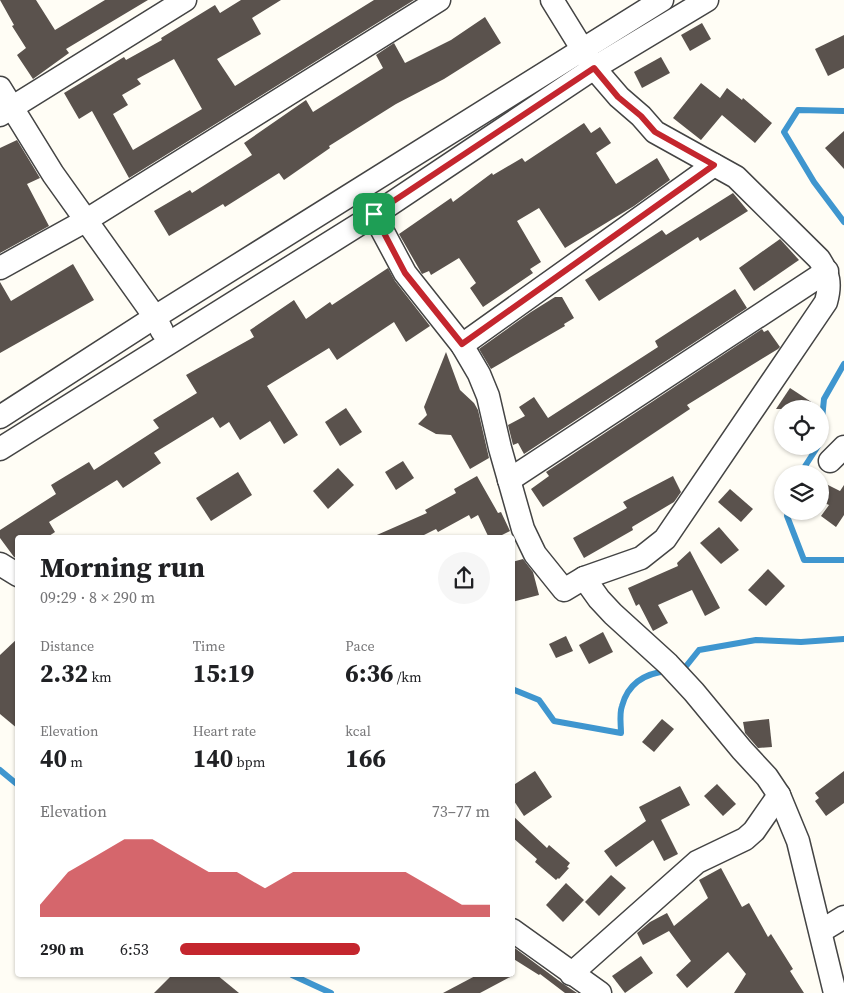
<!DOCTYPE html>
<meta charset="utf-8">
<style>
body{margin:0;font-family:"Source Serif 4",serif;background:#f6f6f6;color:#202124;height:100vh;display:flex;flex-direction:column;font-size:19px;white-space:nowrap}
*{box-sizing:border-box;margin:0}
p{font-size:16px;color:#757577}
.icon{flex:none;width:28px;height:28px;fill:none;stroke:currentColor;stroke-width:2;stroke-linecap:round;stroke-linejoin:round}
.map{position:relative;flex:1;overflow:hidden}
.details{position:absolute;left:15px;top:535px;width:500px;height:442px;display:flex;flex-direction:column;background:#fff;border-radius:5px;box-shadow:0 1px 4px #0004}
.details>*{flex:none}
.tools{position:absolute;left:774px;top:400px;display:grid;gap:10px}
.tools a{display:grid;place-items:center;width:55px;height:55px;border-radius:50%;background:#fff;box-shadow:0 1px 4px #0004;font-size:25px}
.pin{position:absolute;display:grid;place-items:center;width:42px;height:42px;color:#fff;margin:-21px;border-radius:10px;box-shadow:0 2px 8px #0006}
.round{display:grid;place-items:center;flex:none;width:52px;height:52px;border-radius:26px;background:#f6f6f6}
.overview{display:flex;align-items:center;justify-content:space-between;height:85px;padding:0 25px}
h1{font-size:28px;font-weight:700;line-height:38px}
.metrics{display:grid;grid-template-columns:repeat(3,1fr);gap:8px;height:85px;padding:5px 25px}
.metrics div{display:grid;align-content:center}
.metrics b{font-size:25px;font-weight:700}
.metrics small{font-size:14px;font-weight:400}
.metrics p{font-size:14px}
.chart{height:140px;padding:10px 25px}
.chart p{display:flex;justify-content:space-between}
.chart svg{width:100%;height:90px;margin-top:5px;fill:#c4262e;opacity:.7}
ul{padding:0 25px;list-style:none;font-size:16px}
li{display:grid;grid-template-columns:80px 60px 1fr;align-items:center;height:38px}
li i{height:12px;border-radius:6px;background:#c4262e}
.map>svg:first-child{display:block}
</style>
<div class="map">
<svg width="844" height="993" viewBox="0 0 844 993">
<rect width="100%" height="100%" fill="#fffdf5"/>
<g fill="none" stroke-linecap="round" stroke-linejoin="round">
<g stroke="#3f96cf" stroke-width="6">
<polyline points="844,111 798,110 784,132 814,182 844,222"/>
<polyline points="820,439 824,399 844,364"/>
<polyline points="800,474 818,446"/>
<polyline points="788,511 787,516 804,560 844,560"/>
<polyline points="681,670 683,670 699,650 756,640 801,642 844,639"/>
<path d="M512,689l27,11 15,21 67,12c0,-8 -2,-19 1,-27 6,-23 24,-33 46,-35"/>
<polyline points="0,770 18,785"/>
<polyline points="292,975 331,993"/>
</g>
</g>
<g fill="#5a524d" fill-rule="evenodd">
<polygon points="0,0 36,0 55,30 105,0 148,0 66,49 69,53 33,79 17,55 26,48 12,26 14,25"/>
<path d="M241,0h40l-29,18 9,16 -44,25 18,27 139,-86h40l-285,178 -37,-67 -13,8 -15,-26 60,-36 2,3 36,-20 -1,-2 54,-33 5,8zM174,59l28,50 -69,41 -20,-36 15,-9 -6,-10 19,-11 -4,-5z"/>
<polygon points="485,17 501,43 444,79 396,104 329,146 330,148 284,180 279,173 225,207 223,204 169,236 154,211 190,190 192,193 252,155 244,143 306,100 313,112 383,68 376,55 394,43 405,63 451,40"/>
<polygon points="702,23 711,39 690,51 681,35"/>
<polygon points="844,35 844,68 828,76 815,49"/>
<polygon points="661,57 670,73 642,88 634,72"/>
<polygon points="701,83 720,98 727,88 742,100 743,98 772,123 755,143 722,115 701,140 673,118"/>
<polygon points="584,123 591,133 600,127 611,143 596,153 616,184 657,158 670,180 634,206 565,248 539,208 517,221 541,262 530,269 533,273 483,307 470,288 476,283 459,258 431,275 429,271 422,274 399,234 451,198 453,202 492,173 493,175 522,158 525,162"/>
<polygon points="844,131 844,169 825,148"/>
<polygon points="17,140 40,178 27,184 49,226 0,253 0,148"/>
<polygon points="733,193 748,211 700,241 698,237 599,301 585,280 662,230 666,235"/>
<polygon points="780,239 799,260 754,291 739,268"/>
<polygon points="73,264 94,300 0,353 0,282 11,301"/>
<polygon points="388,268 395,281 430,326 406,342 394,322 337,360 329,348 267,386 298,435 284,444 270,421 240,440 229,422 220,428 213,417 154,453 161,463 123,488 117,480 49,522 55,532 46,538 18,538 18,559 14,557 0,538 0,530 56,494 51,485 89,462 94,470 159,428 153,420 197,393 186,375 254,337 250,330 294,300 306,319 330,302 332,305"/>
<polygon points="735,289 747,308 524,454 518,443 513,445 508,425 525,416 519,407 534,397 548,418 658,347 655,341"/>
<polygon points="555,297 562,297 574,318 564,324 565,326 491,369 479,349 531,312"/>
<polygon points="762,329 764,332 768,330 780,347 778,349 687,405 690,409 543,507 531,489 549,476 546,472"/>
<polygon points="446,352 460,390 474,403 478,410 489,458 470,469 451,435 436,434 418,424 427,415 424,407"/>
<polygon points="790,388 822,409 776,409"/>
<polygon points="346,408 362,432 340,446 325,422"/>
<polygon points="403,461 414,478 396,490 385,472"/>
<polygon points="338,468 354,485 328,509 313,491"/>
<polygon points="238,472 252,495 211,521 196,498"/>
<polygon points="477,476 498,513 501,512 510,531 496,538 489,538 478,515 471,519 469,515 438,532 436,529 418,538 370,538 427,513 425,510 456,493 454,489"/>
<polygon points="673,476 681,492 674,502 632,527 633,530 584,558 573,538 627,508 623,502"/>
<polygon points="820,481 840,491 844,485 844,515 836,527 821,516 829,505 820,501"/>
<polygon points="730,489 753,509 741,522 718,502"/>
<polygon points="719,527 739,550 721,564 700,543"/>
<polygon points="690,551 720,608 705,616 692,590 658,605 668,623 653,631 639,604 636,606 628,588 678,566 677,563"/>
<polygon points="523,559 533,572 539,595 512,602 512,562"/>
<polygon points="768,569 785,586 766,606 748,590"/>
<polygon points="603,632 613,652 589,664 579,645"/>
<polygon points="566,636 573,651 556,658 549,644"/>
<polygon points="18,638 18,729 0,714 0,655"/>
<polygon points="662,719 674,729 654,752 642,742"/>
<polygon points="769,719 772,747 758,748 745,733 743,722"/>
<polygon points="535,771 552,797 524,816 512,798 512,786"/>
<polygon points="844,771 844,803 826,816 815,801 819,798 815,793"/>
<polygon points="717,784 736,804 723,816 704,796"/>
<polygon points="680,786 690,805 661,820 678,854 664,861 653,840 616,867 604,851 646,821 639,807"/>
<polygon points="512,815 547,848 549,845 570,863 567,867 569,868 559,879 558,878 556,880 535,862 537,859 512,837"/>
<polygon points="721,868 742,907 749,903 768,937 771,934 793,969 790,971 804,993 734,993 746,974 728,952 687,988 676,975 691,961 669,931 643,945 637,933 650,922 667,913 674,926 708,898 699,880"/>
<polygon points="611,875 626,888 599,916 585,902"/>
<polygon points="566,883 584,900 563,922 546,905"/>
<polygon points="512,946 562,983 577,993 565,993 540,974 539,975 512,958"/>
<polygon points="641,956 653,973 625,993 612,976"/>
<polygon points="172,975 217,975 239,993 154,993"/>
<polygon points="477,975 514,975 480,993 443,993"/>
</g>
<g fill="none" stroke-linecap="round" stroke-linejoin="round">
<g stroke="#444" stroke-width="25">
<g id="street">
<polyline points="0,88 53,174 155,317 162,331"/>
<polyline points="0,115 185,0"/>
<path d="M374,215l31,58 57,72 17,29 9,22 12,52 23,81 12,25 29,36 20,-12 57,-20 24,-19 161,-237c5,-18 3,-28 -7,-43l-83,-82 -81,-45 -14,-16 -22,-19 -25,-29 -42,-68"/>
<polyline points="0,268 85,221 439,0"/>
<polyline points="462,345 714,165"/>
<polyline points="0,417 155,317 662,0"/>
<polyline points="0,449 374,215 594,68 707,0"/>
<polyline points="830,461 844,447"/>
<polyline points="509,480 827,271"/>
<polyline points="0,564 18,575"/>
<polyline points="584,578 599,599 613,614 668,664 694,692 742,750 767,777 779,795 798,841 835,993"/>
<polyline points="512,930 600,993"/>
<polyline points="821,931 844,917"/>
<polyline points="571,974 697,862 745,839 754,831 779,795"/>
</g>
</g>
<use href="#street" stroke="#fff" stroke-width="22"/>
</g>
<g fill="none" stroke-linecap="round" stroke-linejoin="round">
<g stroke="#fff" stroke-width="10">
<polygon id="route" points="594,68 618,97 641,116 655,132 714,165 462,344 405,273 374,214"/>
</g>
<use href="#route" stroke="#c4262e" stroke-width="6"/>
</g>
</svg>
<div class="tools">
<a><svg class="icon" aria-label="locate" viewBox="0 0 24 24"><circle cx="12" cy="12" r="6"/><path d="M12 2v4M12 18v4M2 12h4M18 12h4"/></svg></a>
<a><svg class="icon" aria-label="layers" viewBox="0 0 24 24"><path d="M12 4l9 5-9 5-9-5zM3 14l9 5 9-5"/></svg></a>
</div>
<div class="pin" style="left:374px;top:214px;background:#1e9e55"><svg class="icon" aria-label="arrive" viewBox="0 0 24 24"><path d="M6 21V4h12l-3 4 3 4H6"/></svg></div>
<section class="details">
<div class="overview"><div><h1>Morning run</h1><p>09:29 · 8 × 290 m</p></div><a class="round"><svg class="icon" aria-label="share" viewBox="0 0 24 24"><path d="M12 15V3M7 8l5-5 5 5M5 13v7h14v-7"/></svg></a></div>
<div class="metrics">
<div><p>Distance</p><b>2.32<small> km</small></b></div>
<div><p>Time</p><b>15:19</b></div>
<div><p>Pace</p><b>6:36<small> /km</small></b></div>
</div>
<div class="metrics">
<div><p>Elevation</p><b>40<small> m</small></b></div>
<div><p>Heart rate</p><b>140<small> bpm</small></b></div>
<div><p>kcal</p><b>166</b></div>
</div>
<div class="chart"><p><span>Elevation</span>73–77 m</p>
<svg viewBox="0 0 160 44" preserveAspectRatio="none"><path d="M0 44V38L10 22L20 14L30 6L40 6L50 14L60 22L70 22L80 30L90 22L100 22L110 22L120 22L130 22L140 30L150 38L160 38V44z"/></svg>
</div>
<ul>
<li><b>290 m</b>6:53<i style="width:58%"></i></li>
</ul>
</section>
</div>
